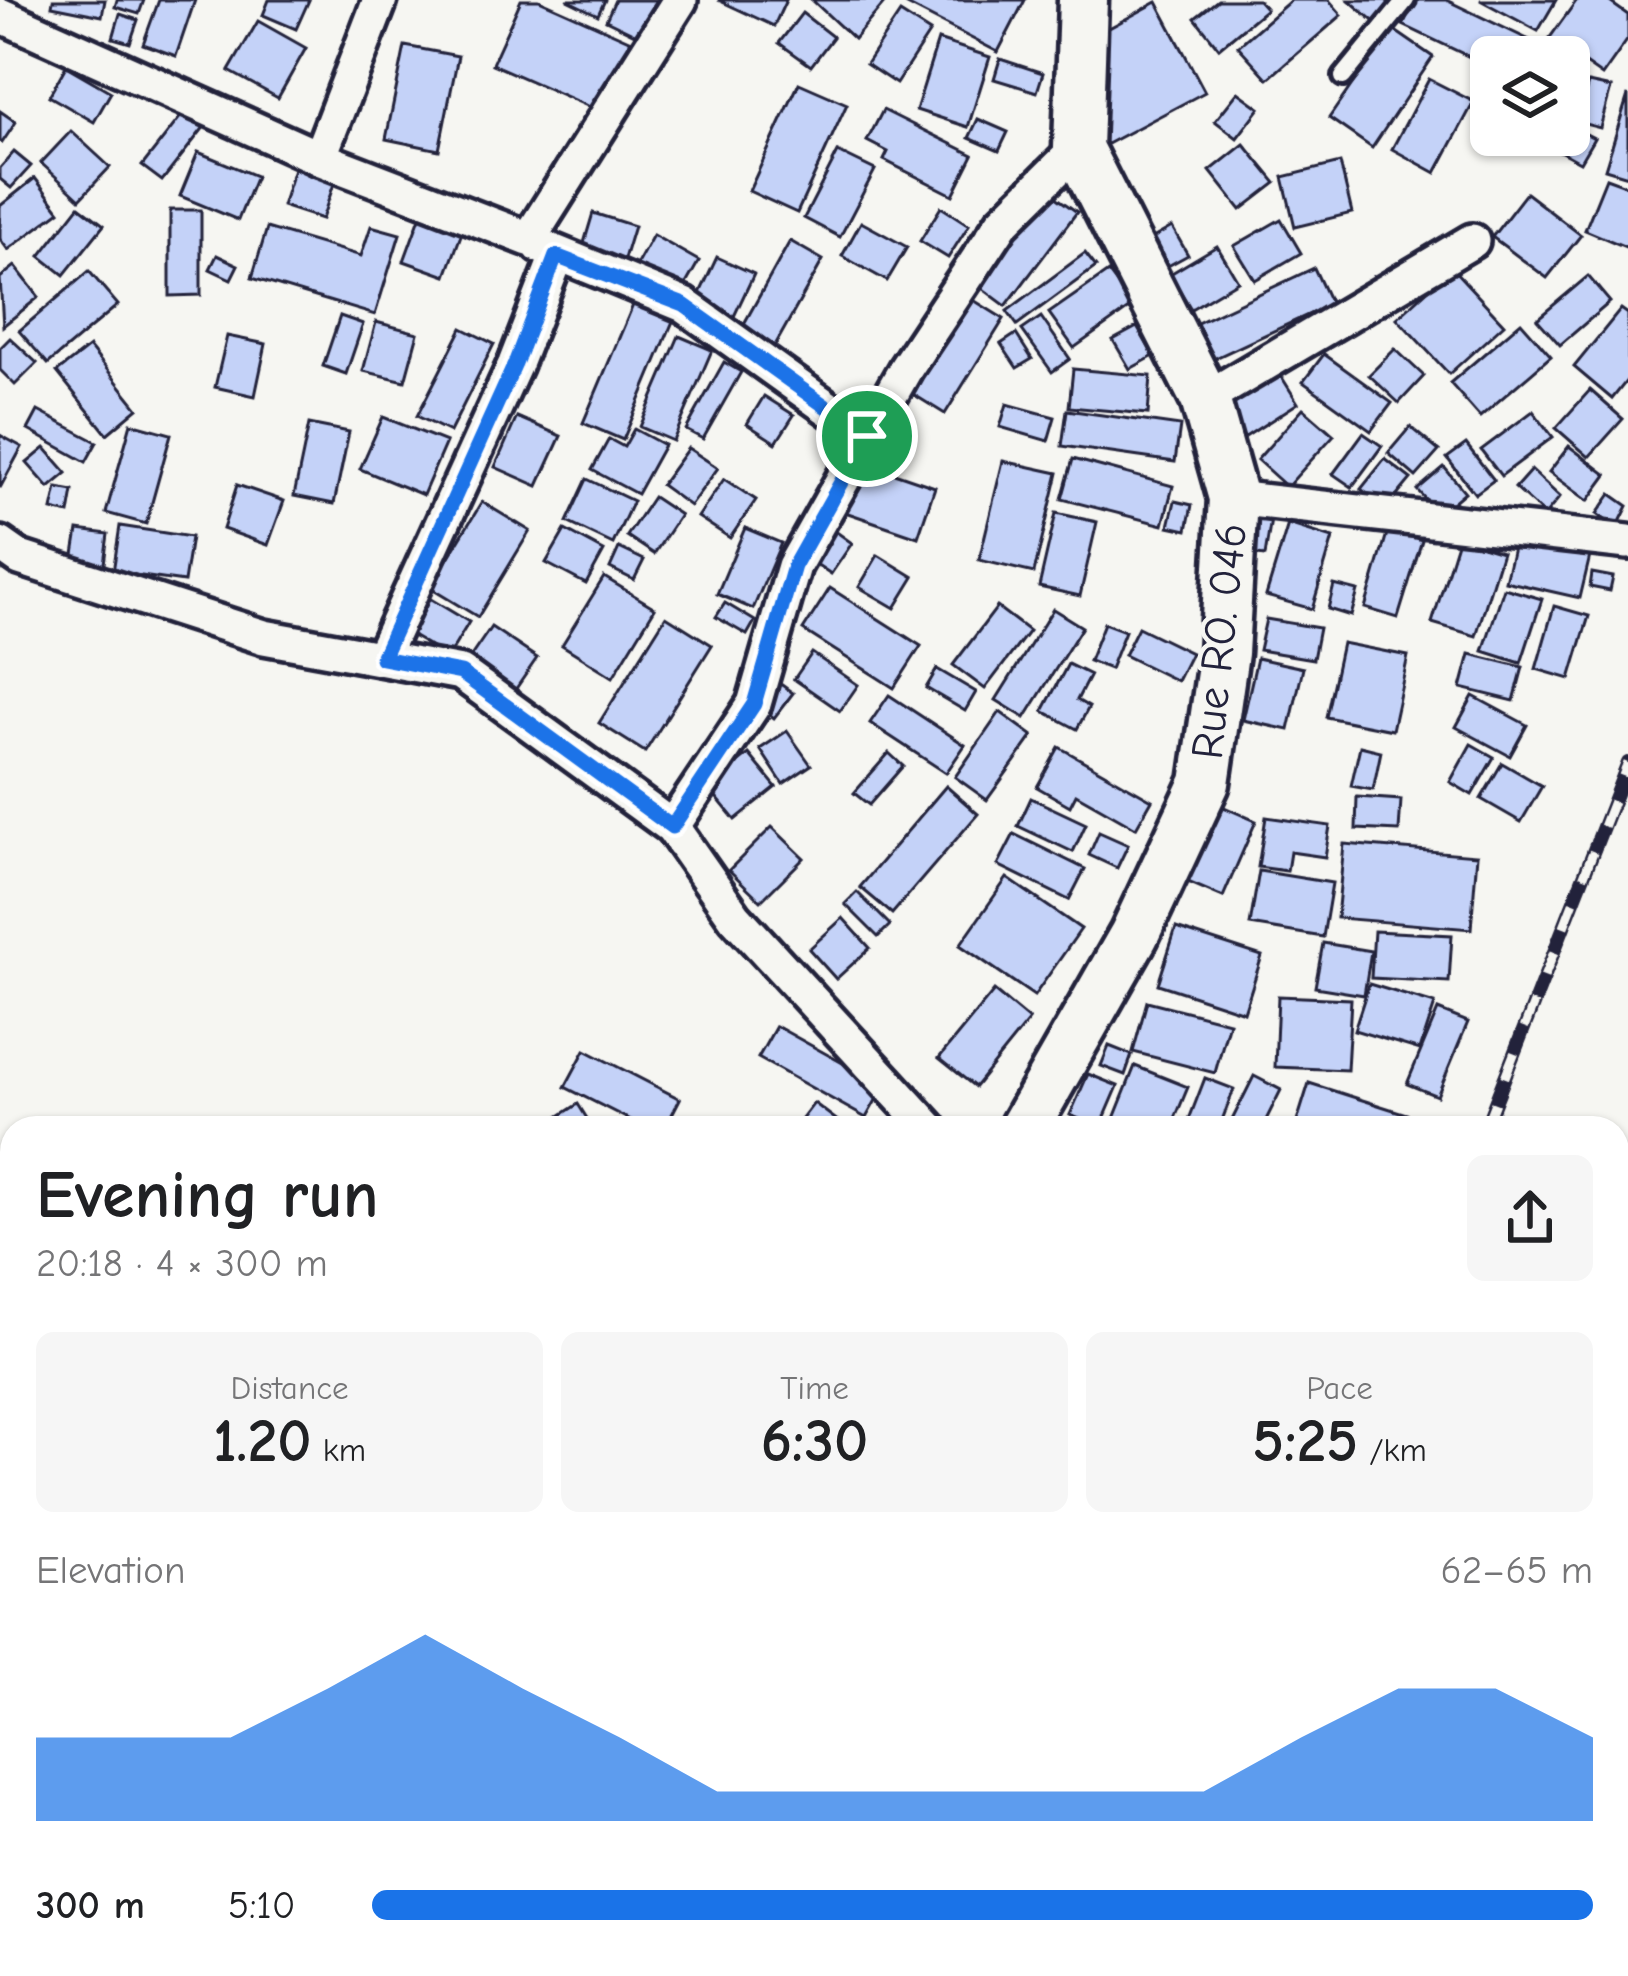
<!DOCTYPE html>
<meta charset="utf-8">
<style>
body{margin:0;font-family:"Comic Neue",sans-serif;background:#f6f6f6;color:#202124;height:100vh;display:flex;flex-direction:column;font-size:45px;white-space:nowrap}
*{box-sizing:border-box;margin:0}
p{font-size:39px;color:#757577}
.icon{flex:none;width:66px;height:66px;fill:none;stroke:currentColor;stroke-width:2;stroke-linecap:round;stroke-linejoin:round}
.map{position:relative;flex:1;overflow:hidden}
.drawer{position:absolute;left:0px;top:1116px;width:1629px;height:861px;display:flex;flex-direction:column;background:#fff;border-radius:36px 36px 0 0;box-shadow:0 3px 9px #0004}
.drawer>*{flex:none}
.buttons{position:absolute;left:1470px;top:36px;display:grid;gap:24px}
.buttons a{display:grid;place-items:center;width:120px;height:120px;border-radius:18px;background:#fff;box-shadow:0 3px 9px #0004;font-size:60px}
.pin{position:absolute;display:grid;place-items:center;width:102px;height:102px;color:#fff;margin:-51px;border:6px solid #fff;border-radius:50%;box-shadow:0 3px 12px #0007}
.round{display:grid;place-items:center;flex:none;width:126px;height:126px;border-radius:18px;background:#f6f6f6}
.head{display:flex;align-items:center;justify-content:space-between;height:204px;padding:0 36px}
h1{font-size:66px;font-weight:800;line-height:90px}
.metrics{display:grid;grid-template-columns:repeat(3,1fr);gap:18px;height:204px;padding:12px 36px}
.metrics div{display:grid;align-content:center;border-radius:18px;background:#f6f6f6;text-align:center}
.metrics b{font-size:60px;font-weight:800}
.metrics small{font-size:33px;font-weight:400}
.metrics p{font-size:33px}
.chart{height:336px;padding:24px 36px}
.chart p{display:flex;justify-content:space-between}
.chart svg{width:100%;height:216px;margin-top:12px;fill:#1a73e8;opacity:.7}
ul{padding:0 36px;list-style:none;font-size:39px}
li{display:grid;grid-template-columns:192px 144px 1fr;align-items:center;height:90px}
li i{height:30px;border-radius:15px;background:#1a73e8}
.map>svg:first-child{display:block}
</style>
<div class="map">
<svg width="1628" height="1976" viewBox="0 0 1628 1976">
<rect width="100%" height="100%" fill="#f6f6f2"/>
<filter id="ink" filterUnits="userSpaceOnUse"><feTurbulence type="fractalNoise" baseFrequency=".00833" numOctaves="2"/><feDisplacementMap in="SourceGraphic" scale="24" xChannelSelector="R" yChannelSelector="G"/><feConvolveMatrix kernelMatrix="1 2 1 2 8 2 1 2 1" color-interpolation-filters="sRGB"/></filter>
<g filter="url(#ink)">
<polygon fill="#d0e296" stroke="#798268" stroke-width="3" points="341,1965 724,1965 708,1976 354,1976"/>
<g fill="#c4d2f8" stroke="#22223b" stroke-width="3">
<polygon points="53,0 105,0 102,16 52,6"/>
<polygon points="117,0 144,0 139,14 115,7"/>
<polygon points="159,0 195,0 176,56 143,44"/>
<polygon points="269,0 309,0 296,29 263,15"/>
<polygon points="521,0 539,0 631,41 599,111 492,64"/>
<polygon points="567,0 605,0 598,15"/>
<polygon points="615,0 660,0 641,37 606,20"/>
<polygon points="718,0 786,0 774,26"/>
<polygon points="812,0 887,0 854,39"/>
<polygon points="910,0 1025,0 998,52 907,5"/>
<polygon points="1218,0 1258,0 1266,9 1219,48 1195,18"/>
<polygon points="1291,0 1329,0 1342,15 1268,79 1238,46"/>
<polygon points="1349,0 1400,0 1379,26"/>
<polygon points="1415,0 1446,0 1565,57 1491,57 1491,67 1403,25"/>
<polygon points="1480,0 1556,0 1538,31"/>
<polygon points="1577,0 1607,0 1628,15 1628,39 1602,76 1549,39"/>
<polygon points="1157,2 1205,92 1105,145 1086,110 1089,39"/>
<polygon points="802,13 833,37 811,66 779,43"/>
<polygon points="900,13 930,32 896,84 866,64"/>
<polygon points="120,14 138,20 130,43 113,38"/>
<polygon points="258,21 306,48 278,98 229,71"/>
<polygon points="1391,28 1433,57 1372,148 1329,118"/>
<polygon points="938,40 990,57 968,127 916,110"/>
<polygon points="405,46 458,56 439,150 386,139"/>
<polygon points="1000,59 1043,73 1037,92 994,79"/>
<polygon points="66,66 111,92 94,122 49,96"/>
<polygon points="1429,79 1474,102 1436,173 1392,149"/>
<polygon points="799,83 847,104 797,213 749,191"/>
<polygon points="1588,83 1611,88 1600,128 1577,122"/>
<polygon points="1238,92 1260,108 1237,138 1215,121"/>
<polygon points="1628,95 1628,176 1605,169"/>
<polygon points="883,110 973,155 953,195 884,160 888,152 867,141"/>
<polygon points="0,111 16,122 2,143 0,141"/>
<polygon points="185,111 205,126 162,181 142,166"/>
<polygon points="978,119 1008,132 999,151 969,138"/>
<polygon points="1569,125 1594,138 1580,162 1532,136 1569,135"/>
<polygon points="71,131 110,167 80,199 41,163"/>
<polygon points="1244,144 1276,183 1241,210 1210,171"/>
<polygon points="14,152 31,166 11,188 0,179 0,168"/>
<polygon points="198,152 256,176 238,220 180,196"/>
<polygon points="838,152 875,170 840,237 804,218"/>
<polygon points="296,162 337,175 322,219 282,206"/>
<polygon points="1340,163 1352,213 1295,227 1283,177"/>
<polygon points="35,178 60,211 8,250 0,239 0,206"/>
<polygon points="1606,178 1628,186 1628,248 1585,230"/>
<polygon points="1045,189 1077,212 1006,306 975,283"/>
<polygon points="1526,193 1581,235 1547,278 1492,237"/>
<polygon points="79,206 104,225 64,275 40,256"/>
<polygon points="941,207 969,225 948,258 920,241"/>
<polygon points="423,209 465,224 446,276 404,261"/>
<polygon points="170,210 201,210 201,295 170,296"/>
<polygon points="593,213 634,226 620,272 579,260"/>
<polygon points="1281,219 1301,253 1255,280 1234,246"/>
<polygon points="861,222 907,247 887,281 842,256"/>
<polygon points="371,226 400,234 375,315 252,278 267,228 361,256"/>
<polygon points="1172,227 1188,255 1166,267 1151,239"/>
<polygon points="653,235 699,261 678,298 632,273"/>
<polygon points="790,241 823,260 773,349 740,331"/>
<polygon points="1217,246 1238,281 1191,309 1170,274"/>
<polygon points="1085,253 1096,267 1017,325 1007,311"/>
<polygon points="217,255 238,265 231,279 210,269"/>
<polygon points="717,257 754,274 729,327 692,310"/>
<polygon points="15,266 39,297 3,326 0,278"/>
<polygon points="1314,268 1331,304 1209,361 1193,325"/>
<polygon points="1452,268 1504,324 1449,374 1397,318"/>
<polygon points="89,271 118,305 48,364 19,331"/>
<polygon points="1108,272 1133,306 1074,348 1049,313"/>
<polygon points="1588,276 1610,302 1560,345 1537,319"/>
<polygon points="967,296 1004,319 945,414 908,391"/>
<polygon points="636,298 676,314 623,440 583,423"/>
<polygon points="1621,309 1628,314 1628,379 1612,399 1574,367"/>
<polygon points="340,316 363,324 346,374 323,366"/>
<polygon points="1041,317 1070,359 1052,372 1022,330"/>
<polygon points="376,322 418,333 405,381 363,371"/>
<polygon points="1521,322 1551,356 1480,417 1450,383"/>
<polygon points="1137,327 1154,356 1130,369 1113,340"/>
<polygon points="462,328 494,344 450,432 417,416"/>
<polygon points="1016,334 1032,359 1017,368 1001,344"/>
<polygon points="227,336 266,344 255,396 215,387"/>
<polygon points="679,336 712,350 673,441 640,427"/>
<polygon points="10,338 37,363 15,385 0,370 0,348"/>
<polygon points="89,347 138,408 107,434 57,372"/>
<polygon points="1395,349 1424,376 1399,403 1369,375"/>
<polygon points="1324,354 1392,403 1371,431 1303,382"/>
<polygon points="724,362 741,372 703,439 686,430"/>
<polygon points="1073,369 1151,376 1148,414 1069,407"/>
<polygon points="1278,371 1298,403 1236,443 1215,412"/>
<polygon points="1590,390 1623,419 1589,457 1556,428"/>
<polygon points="764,396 794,415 776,443 747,424"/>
<polygon points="1007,404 1055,417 1048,441 1000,427"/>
<polygon points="1303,408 1334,435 1287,487 1257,460"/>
<polygon points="1067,410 1180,426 1175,462 1062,446"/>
<polygon points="38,411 97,442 86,462 28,430"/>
<polygon points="1533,411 1553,437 1501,476 1481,450"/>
<polygon points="383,417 446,442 423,495 360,469"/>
<polygon points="517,417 561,436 538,486 495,467"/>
<polygon points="131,423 171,434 146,524 106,513"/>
<polygon points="309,424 349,432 334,504 294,496"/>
<polygon points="1410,427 1439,451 1416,477 1388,453"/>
<polygon points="634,429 664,445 637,494 592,470 609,439 624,447"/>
<polygon points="1363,433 1382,446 1352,487 1333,474"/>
<polygon points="0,435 22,447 0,488"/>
<polygon points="1466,444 1494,480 1475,494 1447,458"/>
<polygon points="1569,446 1607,475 1588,501 1549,472"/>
<polygon points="45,448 67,473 49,488 27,463"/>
<polygon points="688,448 718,468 690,506 661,485"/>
<polygon points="1073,459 1173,486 1163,525 1062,499"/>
<polygon points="1385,459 1411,479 1386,509 1361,489"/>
<polygon points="1003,461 1058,473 1034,573 979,560"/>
<polygon points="862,462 935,487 918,537 845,512"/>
<polygon points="1444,467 1465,492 1439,514 1417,490"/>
<polygon points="1531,470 1560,497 1545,515 1515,488"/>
<polygon points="587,479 633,501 613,544 567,522"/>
<polygon points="724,479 756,500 730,538 698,517"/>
<polygon points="237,485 284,501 268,545 223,529"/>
<polygon points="57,488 73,491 69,514 52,510"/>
<polygon points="1611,494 1628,506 1617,528 1597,514"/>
<polygon points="653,497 680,515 654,554 627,536"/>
<polygon points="1175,501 1192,505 1187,530 1169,526"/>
<polygon points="482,502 530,531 478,617 430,588"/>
<polygon points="1250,509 1272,513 1265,556 1243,553"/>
<polygon points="1056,513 1097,522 1080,596 1039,587"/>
<polygon points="1288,524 1333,538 1312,609 1266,596"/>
<polygon points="120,526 191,537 184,582 113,572"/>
<polygon points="745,528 781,543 753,609 717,594"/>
<polygon points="831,528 852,543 831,574 810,560"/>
<polygon points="78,530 108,534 103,571 72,567"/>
<polygon points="565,530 604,551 586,584 546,563"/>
<polygon points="1388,530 1422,540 1398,618 1365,608"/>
<polygon points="1458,539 1502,552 1476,636 1432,623"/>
<polygon points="1515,539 1590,556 1580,598 1505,581"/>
<polygon points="619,548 644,560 634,580 610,568"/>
<polygon points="878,555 914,577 895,608 859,587"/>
<polygon points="1592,573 1613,577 1610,591 1590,587"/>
<polygon points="604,577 655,608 613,677 562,645"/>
<polygon points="1334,585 1358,591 1351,616 1328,609"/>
<polygon points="830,588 921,646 894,688 803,630"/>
<polygon points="1504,588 1542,599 1521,663 1483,651"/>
<polygon points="429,598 469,622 448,657 407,633"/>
<polygon points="725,603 755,621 747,635 716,617"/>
<polygon points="1554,606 1589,616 1570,679 1536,669"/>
<polygon points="997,607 1029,631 985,689 953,665"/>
<polygon points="1053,609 1082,627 1025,718 996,700"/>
<polygon points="666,616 712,645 645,752 599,723"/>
<polygon points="1266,619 1319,628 1313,659 1259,650"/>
<polygon points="1104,623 1125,631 1110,669 1089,661"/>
<polygon points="491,627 537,658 513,693 467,662"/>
<polygon points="1138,627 1191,653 1177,681 1124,655"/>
<polygon points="1342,643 1408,656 1392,730 1326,717"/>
<polygon points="812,653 858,685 840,711 794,679"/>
<polygon points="1470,654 1523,667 1514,701 1461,688"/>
<polygon points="1257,658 1303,668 1289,730 1243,720"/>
<polygon points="1068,664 1090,675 1077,700 1089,707 1077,729 1043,711"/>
<polygon points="937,669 976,692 965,711 926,688"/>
<polygon points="779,683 793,693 774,718 760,707"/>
<polygon points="889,695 965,745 946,773 870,723"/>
<polygon points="1473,696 1527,725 1510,756 1456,727"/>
<polygon points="1000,712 1033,736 987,800 955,777"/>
<polygon points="787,731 811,765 783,784 760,749"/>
<polygon points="1471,744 1494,757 1472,795 1450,782"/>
<polygon points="1360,746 1381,751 1373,790 1351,786"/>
<polygon points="1059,747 1152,800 1136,828 1076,794 1070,806 1037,787"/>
<polygon points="889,753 903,766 869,805 854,793"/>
<polygon points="749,754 776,787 735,820 708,787"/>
<polygon points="1502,763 1542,786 1521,822 1481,799"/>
<polygon points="946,786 978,814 892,914 860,887"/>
<polygon points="1357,797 1401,800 1399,831 1356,829"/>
<polygon points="1031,798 1086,824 1073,852 1018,826"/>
<polygon points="1217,804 1256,821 1223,897 1183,880"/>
<polygon points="1266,817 1330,826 1325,857 1290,852 1287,871 1258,867"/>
<polygon points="772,827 804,858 761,901 729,870"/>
<polygon points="1099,832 1128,845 1117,868 1089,855"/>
<polygon points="1014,834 1085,869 1069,900 998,865"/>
<polygon points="1344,844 1477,855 1471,929 1337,918"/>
<polygon points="1259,871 1332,883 1323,937 1250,925"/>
<polygon points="1007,878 1081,929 1034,996 960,945"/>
<polygon points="857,892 890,925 878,937 845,904"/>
<polygon points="843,918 870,948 836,979 809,949"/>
<polygon points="1176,928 1262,956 1244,1012 1158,984"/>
<polygon points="1374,931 1452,935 1449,982 1371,978"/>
<polygon points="1323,943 1371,951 1364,995 1315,987"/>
<polygon points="1369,984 1435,1004 1420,1050 1354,1030"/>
<polygon points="994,991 1029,1020 975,1087 939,1058"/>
<polygon points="1278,996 1351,999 1347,1070 1275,1067"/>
<polygon points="1147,1001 1229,1022 1215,1073 1133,1052"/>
<polygon points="1438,1010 1468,1022 1437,1096 1407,1084"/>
<polygon points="776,1026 884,1086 866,1118 758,1058"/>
<polygon points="1109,1046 1132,1055 1125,1075 1101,1066"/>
<polygon points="585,1050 680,1099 665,1128 646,1128 565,1087"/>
<polygon points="1135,1066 1188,1087 1171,1128 1111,1126"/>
<polygon points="1088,1074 1118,1086 1100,1128 1070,1115"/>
<polygon points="1254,1076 1281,1090 1262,1128 1228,1128"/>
<polygon points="1205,1078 1234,1089 1219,1128 1188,1122"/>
<polygon points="1309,1083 1419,1118 1416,1128 1295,1128"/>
<polygon points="814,1103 847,1128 795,1128"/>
<polygon points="578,1104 593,1128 541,1128"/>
<polygon points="1617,1165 1628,1169 1628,1223 1617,1219"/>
<polygon points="1617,1231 1628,1237 1628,1289 1617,1283"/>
<polygon points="1617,1538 1628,1542 1617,1574"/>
<polygon points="1617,1764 1628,1768 1628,1802 1617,1798"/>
<polygon points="1621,1805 1628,1807 1628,1886 1617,1882"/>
<polygon points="1617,1923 1628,1926 1628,1976 1593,1965 1617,1965"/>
<polygon points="177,1965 208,1965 200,1976 173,1976"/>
<polygon points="238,1965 274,1965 267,1976 231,1976"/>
<polygon points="327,1965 339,1976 301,1976 289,1967"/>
<polygon points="789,1965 870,1965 859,1976 793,1976 786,1969"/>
<polygon points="1425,1965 1452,1965 1471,1976 1419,1976"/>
</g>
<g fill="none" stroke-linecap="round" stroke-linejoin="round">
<g stroke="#22223b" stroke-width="26">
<polyline id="lane" points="1343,77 1406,0"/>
</g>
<g stroke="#22223b" stroke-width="42">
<g id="street">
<polyline points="0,15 319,158 529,239 680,0"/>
<polyline points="319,158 380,0"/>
<polyline points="540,246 684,305 867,436"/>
<polyline points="1205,399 1472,241"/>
<polyline points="1233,498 1628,542"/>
<polyline points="0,544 20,558 264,637 461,673 672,827 735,917 929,1128"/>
<polyline points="381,658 515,364 557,256"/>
<polyline points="672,827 754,704 794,566 906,368 1002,223 1078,148"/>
<polyline points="1617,1445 1628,1420"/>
<polyline points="1404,1976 1409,1965"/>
</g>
</g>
<g stroke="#22223b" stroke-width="57">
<g id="secondary">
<polyline points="1024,1128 1134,935 1205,783 1224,653 1233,498 1205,399 1078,148 1083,0"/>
<polyline points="731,1976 744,1965"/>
</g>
</g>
<use href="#lane" stroke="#f6f6f2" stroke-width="16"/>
<use href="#street" stroke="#f6f6f2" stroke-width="33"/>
<use href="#secondary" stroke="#f6f6f2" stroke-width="48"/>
<g stroke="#22223b" stroke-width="14">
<g id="rail">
<polyline points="1485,1128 1628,763"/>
<polyline points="1137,1976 1142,1965"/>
</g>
</g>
<use href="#rail" stroke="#f6f6f2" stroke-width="9" stroke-dasharray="27" stroke-linecap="butt"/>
</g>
</g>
<g fill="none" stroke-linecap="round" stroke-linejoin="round" filter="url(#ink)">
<g stroke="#fff" stroke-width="24">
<polygon id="route" points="556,256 684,305 867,436 794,566 754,704 672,827 461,673 382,658 515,364"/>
</g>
<use href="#route" stroke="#1a73e8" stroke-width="15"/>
</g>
<g text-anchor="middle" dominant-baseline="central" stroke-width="9" stroke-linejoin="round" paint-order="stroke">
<g font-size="45" fill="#22223b" stroke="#f6f6f2">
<text transform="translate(1219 641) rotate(-84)">Rue RO. 046</text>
</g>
</g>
</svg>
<div class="buttons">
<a><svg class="icon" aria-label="layers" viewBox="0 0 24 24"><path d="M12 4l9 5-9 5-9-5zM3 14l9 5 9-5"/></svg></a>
</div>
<div class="pin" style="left:867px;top:436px;background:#1e9e55"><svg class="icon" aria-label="arrive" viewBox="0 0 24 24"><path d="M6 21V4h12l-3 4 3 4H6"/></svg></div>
<section class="drawer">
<div class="head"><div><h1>Evening run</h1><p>20:18 · 4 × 300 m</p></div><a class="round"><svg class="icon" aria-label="share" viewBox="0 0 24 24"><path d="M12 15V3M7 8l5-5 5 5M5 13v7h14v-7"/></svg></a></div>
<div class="metrics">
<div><p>Distance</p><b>1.20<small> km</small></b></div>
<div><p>Time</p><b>6:30</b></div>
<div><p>Pace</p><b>5:25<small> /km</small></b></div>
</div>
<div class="chart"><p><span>Elevation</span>62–65 m</p>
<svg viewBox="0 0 160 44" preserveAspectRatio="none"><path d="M0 44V27L10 27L20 27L30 17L40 6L50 17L60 27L70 38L80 38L90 38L100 38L110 38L120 38L130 27L140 17L150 17L160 27V44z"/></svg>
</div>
<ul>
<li><b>300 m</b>5:10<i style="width:100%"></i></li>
</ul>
</section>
</div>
